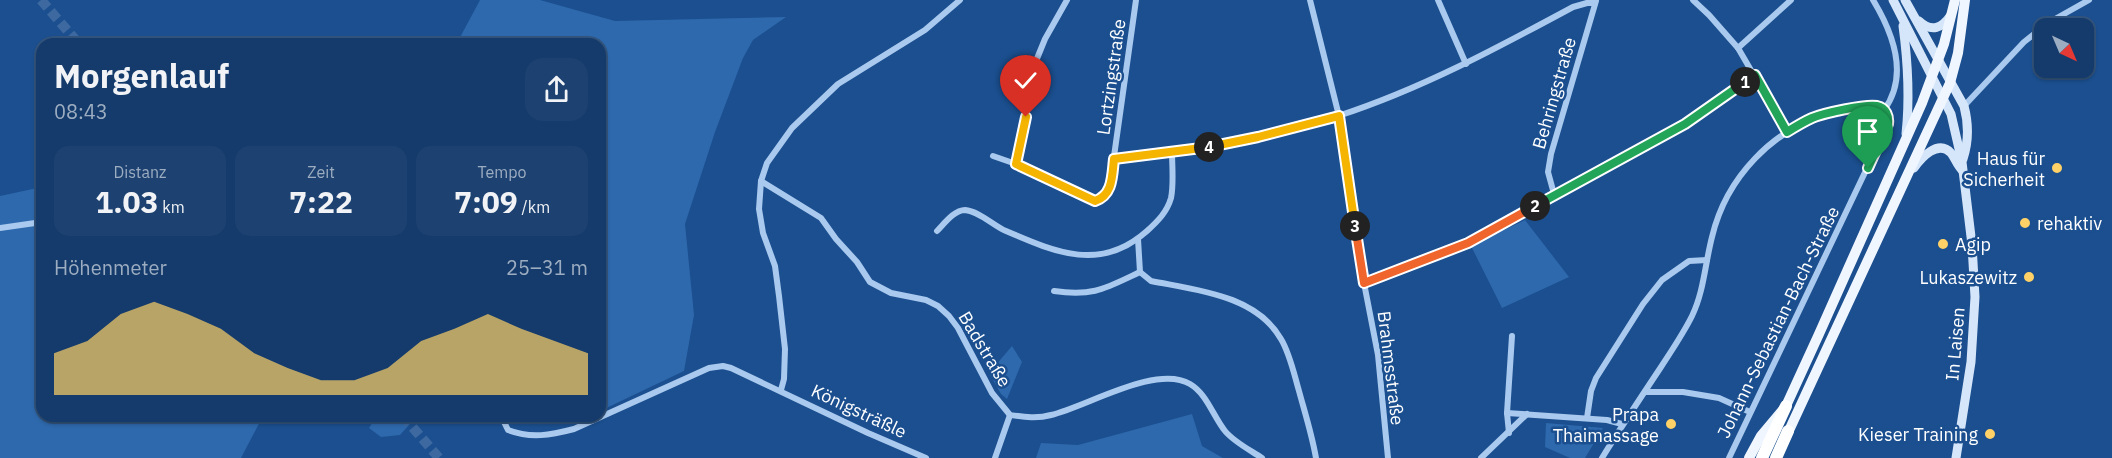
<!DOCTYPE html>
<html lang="de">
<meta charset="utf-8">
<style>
body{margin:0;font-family:"IBM Plex Sans",sans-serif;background:#1d4271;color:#f1f3f6;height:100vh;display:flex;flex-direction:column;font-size:22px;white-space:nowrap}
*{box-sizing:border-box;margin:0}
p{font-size:20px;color:#9dadc1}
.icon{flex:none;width:33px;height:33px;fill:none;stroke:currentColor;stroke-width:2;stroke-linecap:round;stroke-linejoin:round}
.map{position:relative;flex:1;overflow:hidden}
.panel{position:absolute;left:36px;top:38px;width:570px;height:384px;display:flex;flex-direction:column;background:#143b6b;border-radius:18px;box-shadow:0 2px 4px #0004,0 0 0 2px #33557e}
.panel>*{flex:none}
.needle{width:39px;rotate:136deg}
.fabs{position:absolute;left:2034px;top:18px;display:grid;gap:12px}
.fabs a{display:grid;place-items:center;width:60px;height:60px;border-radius:12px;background:#143b6b;box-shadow:0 2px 4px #0004,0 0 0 2px #33557e;font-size:30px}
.pin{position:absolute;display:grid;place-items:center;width:51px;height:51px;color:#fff;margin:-62px -26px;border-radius:50% 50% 50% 0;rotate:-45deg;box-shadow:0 0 6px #0007}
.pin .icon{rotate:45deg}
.km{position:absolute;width:30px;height:30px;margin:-15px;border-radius:50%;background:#222;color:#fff;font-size:16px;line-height:30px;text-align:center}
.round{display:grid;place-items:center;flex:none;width:63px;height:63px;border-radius:18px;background:#1d4271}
.head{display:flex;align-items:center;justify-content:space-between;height:102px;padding:0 18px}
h1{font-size:33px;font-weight:800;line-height:45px}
.metrics{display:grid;grid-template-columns:repeat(3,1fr);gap:9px;height:102px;padding:6px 18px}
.metrics div{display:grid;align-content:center;border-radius:15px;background:#1d4271;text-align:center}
.metrics b{font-size:30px;font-weight:800}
.metrics small{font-size:16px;font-weight:400}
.metrics p{font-size:16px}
.chart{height:168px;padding:12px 18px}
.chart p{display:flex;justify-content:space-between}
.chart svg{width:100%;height:108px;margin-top:6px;fill:#ffd166;opacity:.7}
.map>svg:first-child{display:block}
</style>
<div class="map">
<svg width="2112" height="458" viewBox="0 0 2112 458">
<rect width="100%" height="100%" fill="#1b4f8f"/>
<g fill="#2e69ad">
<polygon points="480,0 540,0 615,21 786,17 753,40 743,58 715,132 685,224 694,315 684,371 600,411 600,44 457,43"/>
<polygon points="42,187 42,416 263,416 241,458 0,458 0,196"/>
<polygon points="1525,220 1569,277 1502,308 1471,246"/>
<polygon points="1012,346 1022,362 1007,399 1001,394 989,373"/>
<polygon points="1192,414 1202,446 1223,458 1036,458 1041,443 1078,445"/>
<polygon points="377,416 417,416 400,435 381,437 369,428"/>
<polygon points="1546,423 1603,428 1585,458 1570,458 1545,447"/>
</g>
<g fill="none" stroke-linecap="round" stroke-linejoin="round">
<g stroke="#3d69a0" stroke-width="10" stroke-dasharray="10 5" stroke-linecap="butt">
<polyline points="41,0 79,44"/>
<polyline points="403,416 439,458"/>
</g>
<g stroke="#a9c9ee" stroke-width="6">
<polyline points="1310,0 1339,116 1364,283 1378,355 1388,458"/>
<polyline points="1438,0 1466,64"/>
<polyline points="1693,0 1709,15 1738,48 1787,132"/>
<path d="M1873,0c20,33 36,76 11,110"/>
<polyline points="1738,48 1791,0"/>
<polyline points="1964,106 2024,42 2048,23 2089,0"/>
<polyline points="993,156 1016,164 1095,201 1102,199 1109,192 1136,0"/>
<path d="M1115,159c75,-9 150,-19 223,-43 83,-27 159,-68 235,-109l14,-4h8"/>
<polyline points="1016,164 1036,61 1045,39 1067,0"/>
<path d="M761,181l60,37 15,21 21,23 13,20 21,11 35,7 12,6 11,10 9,12 34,65 18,22c14,2 27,4 41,0 35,-8 105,-51 139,-31 17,10 23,32 35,47 9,11 25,19 37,27"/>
<polyline points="1554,194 1548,172 1551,154 1596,1"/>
<polyline points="0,228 42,222"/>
<path d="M937,231c7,-7 17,-21 28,-21 14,1 29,16 41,21 51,22 95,41 141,0 11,-10 20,-19 24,-33 3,-14 1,-32 1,-46"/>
<path d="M1138,239l2,33 11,9c45,9 105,14 130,58 9,15 13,35 18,52 6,22 13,44 17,67"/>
<polyline points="1364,283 1468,243 1512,220 1554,194 1685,124 1755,75"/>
<path d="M1054,291c39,6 52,-3 86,-19"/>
<polyline points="781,390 784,379 785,349 779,296 775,266 763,233 759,209 761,181 767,163 792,128 838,84 925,30 960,0"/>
<polyline points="1645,392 1683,392 1719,398 1750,412"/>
<polyline points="1507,413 1607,420 1622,424"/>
<path d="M501,416l7,14c23,9 43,5 66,-1l135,-61 14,-2 8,2 137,65 58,25"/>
<polyline points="1587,418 1591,391 1596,378 1643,304 1662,280 1689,261 1707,260"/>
<polyline points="1509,433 1507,413 1512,336"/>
<polyline points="995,458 1010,415"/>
<polyline points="1481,458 1527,414"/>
<path d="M1602,458c19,-31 39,-61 59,-91 11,-17 22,-33 31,-51 12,-25 13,-52 20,-79 14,-59 61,-109 119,-124 15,-4 40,-12 53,-3"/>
<polyline points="1729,458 1888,124 1889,117 1884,110"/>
</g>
<g stroke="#d6e6fa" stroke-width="9">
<polyline points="1893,0 1951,114 1962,162 1972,245 1975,297 1971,362 1956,458"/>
<path d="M1905,0l59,106c5,19 5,35 -1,53"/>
<path d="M1919,21c13,12 23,7 32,-6"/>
<path d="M1903,26c5,37 7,71 3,108"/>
<path d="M1914,168c7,-10 24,-29 37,-15 4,5 6,12 11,17"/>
</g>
<g stroke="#f0f6ff" stroke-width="10">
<polyline points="1786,437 1950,83 1958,53 1965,0"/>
<polyline points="1749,458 1761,436 1786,406 1819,334 1922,103 1944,44 1955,0"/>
</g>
<g stroke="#fff" stroke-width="12">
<polyline points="1762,458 1786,406"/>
<polyline points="1776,458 1788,431"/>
</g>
</g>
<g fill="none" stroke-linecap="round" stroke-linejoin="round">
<g stroke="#fff" stroke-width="12">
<path id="split-1" d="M1745,82l10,-7 32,57c8,-5 16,-10 25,-14 12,-5 53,-14 65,-12 9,2 12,10 11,18l-20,44"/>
</g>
<g stroke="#fff" stroke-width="12">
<polyline id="split-2" points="1535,206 1685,124 1745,82"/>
</g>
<g stroke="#fff" stroke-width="12">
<polyline id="split-3" points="1355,226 1364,283 1468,243 1535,206"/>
</g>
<g stroke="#fff" stroke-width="12">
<polyline id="split-4" points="1209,147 1258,137 1339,116 1355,226"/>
</g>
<g stroke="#fff" stroke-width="12">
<path id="split-5" d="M1026,117l-10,47 79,37c18,-6 17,-25 19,-42l95,-12"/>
</g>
<use href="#split-1" stroke="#22a559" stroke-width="8"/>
<use href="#split-2" stroke="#22a559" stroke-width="8"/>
<use href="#split-3" stroke="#f0652b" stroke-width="8"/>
<use href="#split-4" stroke="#f5b400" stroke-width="8"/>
<use href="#split-5" stroke="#f5b400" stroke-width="8"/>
</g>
<g fill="#ffd166" stroke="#1b4f8f" stroke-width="2">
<circle cx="2057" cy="168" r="6"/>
<circle cx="2025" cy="223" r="6"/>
<circle cx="1943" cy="244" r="6"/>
<circle cx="2029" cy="277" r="6"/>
<circle cx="1671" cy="424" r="6"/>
<circle cx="1990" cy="434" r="6"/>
</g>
<g text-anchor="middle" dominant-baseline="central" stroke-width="5" stroke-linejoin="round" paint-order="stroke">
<g font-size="18" fill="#fff" stroke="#1b4f8f">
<text transform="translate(1111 77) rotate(-82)">Lortzingstraße</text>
<text transform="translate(1554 93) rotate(-74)">Behringstraße</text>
<text transform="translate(1778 322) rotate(-64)">Johann-Sebastian-Bach-Straße</text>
<text transform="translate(1955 344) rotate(-85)">In Laisen</text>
<text transform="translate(985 349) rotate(59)">Badstraße</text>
<text transform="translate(1391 368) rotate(83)">Brahmsstraße</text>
<text transform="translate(859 411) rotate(25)">Königsträßle</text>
</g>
<g font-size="18" fill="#fff" stroke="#1b4f8f" text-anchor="end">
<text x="2045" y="158">Haus für<tspan x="2045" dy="21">Sicherheit</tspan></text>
<text x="2037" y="223" text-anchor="start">rehaktiv</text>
<text x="1955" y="244" text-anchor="start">Agip</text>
<text x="2017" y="277">Lukaszewitz</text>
<text x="1659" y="414">Prapa<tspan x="1659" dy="21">Thaimassage</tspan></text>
<text x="1978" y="434">Kieser Training</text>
</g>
</g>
</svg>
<div class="fabs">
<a><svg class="needle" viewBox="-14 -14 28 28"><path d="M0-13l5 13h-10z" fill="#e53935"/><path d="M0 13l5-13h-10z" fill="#9dadc1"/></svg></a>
</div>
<div class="pin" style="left:1868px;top:168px;background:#1e9e55"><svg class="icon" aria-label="arrive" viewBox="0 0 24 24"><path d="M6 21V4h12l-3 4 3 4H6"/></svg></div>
<div class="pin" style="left:1026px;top:117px;background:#d93025"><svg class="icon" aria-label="check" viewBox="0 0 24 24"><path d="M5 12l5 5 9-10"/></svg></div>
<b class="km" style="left:1745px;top:82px">1</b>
<b class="km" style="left:1535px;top:206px">2</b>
<b class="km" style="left:1355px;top:226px">3</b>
<b class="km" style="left:1209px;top:147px">4</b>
<section class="panel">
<div class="head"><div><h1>Morgenlauf</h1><p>08:43</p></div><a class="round"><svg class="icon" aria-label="share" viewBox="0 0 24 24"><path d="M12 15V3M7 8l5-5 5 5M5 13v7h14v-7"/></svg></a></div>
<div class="metrics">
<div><p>Distanz</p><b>1.03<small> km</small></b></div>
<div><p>Zeit</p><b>7:22</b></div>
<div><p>Tempo</p><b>7:09<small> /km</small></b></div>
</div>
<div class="chart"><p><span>Höhenmeter</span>25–31 m</p>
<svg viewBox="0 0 160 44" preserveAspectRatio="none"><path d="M0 44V27L10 22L20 11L30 6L40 11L50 17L60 27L70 33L80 38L90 38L100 33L110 22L120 17L130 11L140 17L150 22L160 27V44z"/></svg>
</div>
</section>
</div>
